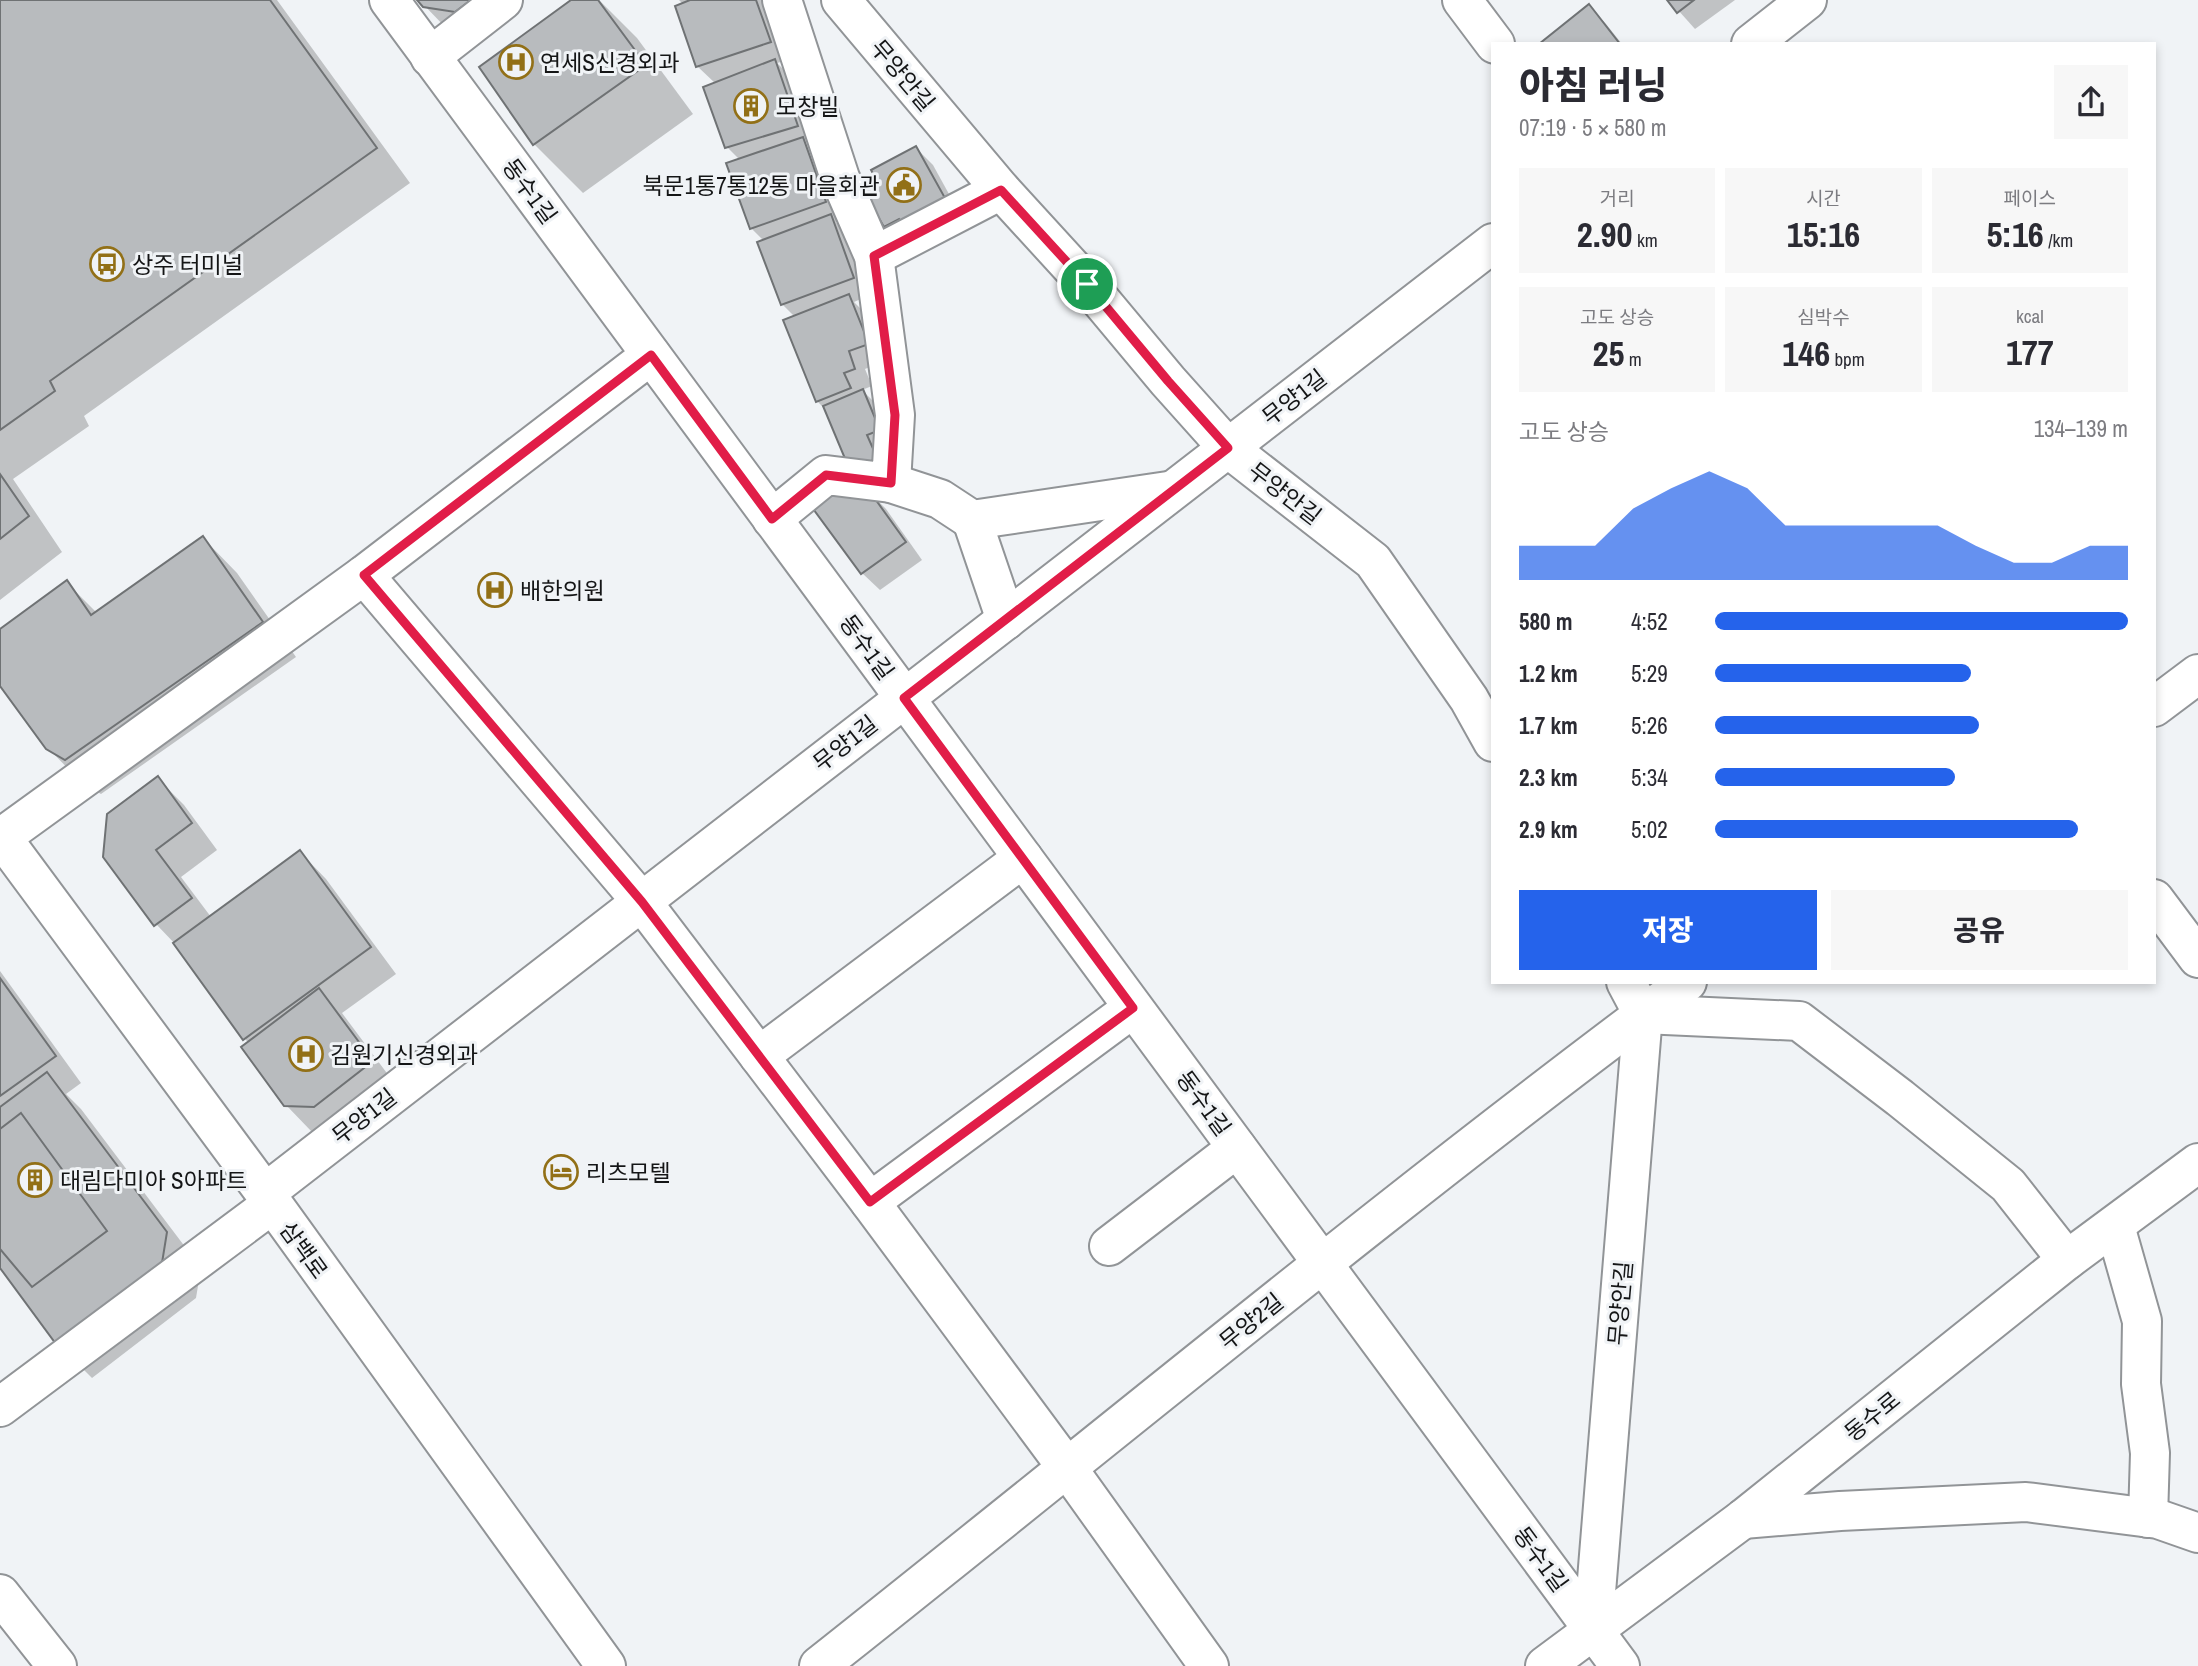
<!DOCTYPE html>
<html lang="ko">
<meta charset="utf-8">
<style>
body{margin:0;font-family:"Archivo Narrow","Noto Sans KR",sans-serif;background:#f7f7f7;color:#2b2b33;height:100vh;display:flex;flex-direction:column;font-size:26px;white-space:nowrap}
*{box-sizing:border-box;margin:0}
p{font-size:23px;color:#7c7c81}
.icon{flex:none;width:38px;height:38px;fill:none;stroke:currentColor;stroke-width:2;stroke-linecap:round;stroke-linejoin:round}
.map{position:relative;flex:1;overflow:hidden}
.panel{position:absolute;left:1491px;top:42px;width:665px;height:942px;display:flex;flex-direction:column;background:#fff;border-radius:0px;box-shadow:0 4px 10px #0003}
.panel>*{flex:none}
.pin{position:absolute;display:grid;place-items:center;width:60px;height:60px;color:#fff;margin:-30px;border:4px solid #fff;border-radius:50%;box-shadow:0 2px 7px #0007}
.round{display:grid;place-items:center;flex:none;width:74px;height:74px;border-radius:0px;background:#f7f7f7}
.headline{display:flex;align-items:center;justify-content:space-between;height:119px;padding:0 28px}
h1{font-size:38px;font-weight:800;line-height:52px}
.figures{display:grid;grid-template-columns:repeat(3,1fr);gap:10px;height:119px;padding:7px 28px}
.figures div{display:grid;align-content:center;border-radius:0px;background:#f7f7f7;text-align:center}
.figures b{font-size:35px;font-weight:800}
.figures small{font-size:19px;font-weight:400}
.figures p{font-size:19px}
.chart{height:196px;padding:14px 28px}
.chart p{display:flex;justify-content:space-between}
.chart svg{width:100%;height:126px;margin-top:7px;fill:#2563eb;opacity:.7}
.action{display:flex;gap:14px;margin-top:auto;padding:14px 28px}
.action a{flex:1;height:80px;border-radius:0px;background:#2563eb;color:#fff;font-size:28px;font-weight:800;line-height:80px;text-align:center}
.action a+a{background:#f7f7f7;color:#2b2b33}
ul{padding:0 28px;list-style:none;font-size:23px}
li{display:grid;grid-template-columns:112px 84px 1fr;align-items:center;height:52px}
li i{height:18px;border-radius:9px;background:#2563eb}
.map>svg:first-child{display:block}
</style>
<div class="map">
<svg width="2198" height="1666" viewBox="0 0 2198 1666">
<rect width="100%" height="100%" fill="#f0f3f6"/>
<g fill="#0003">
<polygon points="0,0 277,0 410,183 84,416 89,426 13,479 62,552 0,600"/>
<polygon points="419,0 506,0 451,33"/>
<polygon points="574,0 599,0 637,38 693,114 583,193 534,144"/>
<polygon points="679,0 766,0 788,60 777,63 793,79 815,143 809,145 820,156 843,219 836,222 848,233 870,295 854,302 866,314 885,361 865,369 872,386 862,390 881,409 895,480 817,401 795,317 782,304 764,241 751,228 740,160 727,147 716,84 697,66 683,4"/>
<polygon points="1669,0 1735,0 1695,29"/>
<polygon points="1589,6 1606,24 1622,44 1541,44"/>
<polygon points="916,148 933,165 966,225 903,244 885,226 879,182"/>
<polygon points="868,491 886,509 922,560 880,590 862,573"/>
<polygon points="203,538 237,573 296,657 101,794 82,783 47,747 0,683 0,631 67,583 97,613"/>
<polygon points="157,778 184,805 217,850 181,877 211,917 300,852 326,879 396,974 342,1013 398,1088 312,1132 286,1105 249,1044 177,946 156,924 105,857"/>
<polygon points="0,971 81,1083 66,1094 81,1109 201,1268 196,1298 92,1378 57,1343 0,1265"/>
</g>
<g fill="#b8bbbe" stroke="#6f7274" stroke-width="2">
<polygon points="0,0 270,0 377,148 50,381 55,391 0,430"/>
<polygon points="417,0 471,0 455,12 423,7"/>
<polygon points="571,0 598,0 646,65 533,145 479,67"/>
<polygon points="690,0 756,0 771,42 696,67 675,6"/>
<polygon points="1667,0 1694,0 1677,13"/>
<polygon points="1589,4 1620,44 1539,44"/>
<polygon points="775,59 798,126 725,148 703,87"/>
<polygon points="803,137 826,202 750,229 726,163"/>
<polygon points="916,146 950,207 906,232 899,219 884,227 862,189 877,181 871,170"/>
<polygon points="831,214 854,278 781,305 757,242"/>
<polygon points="849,294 869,344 849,351 855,369 844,373 851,388 816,402 783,320"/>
<polygon points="863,389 880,430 867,435 879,462 851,473 823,406"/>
<polygon points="0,474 29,516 0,539"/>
<polygon points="839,487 868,489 906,542 861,574 811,506"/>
<polygon points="203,536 263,622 65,760 46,749 0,686 0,629 67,580 91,615"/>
<polygon points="158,776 192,823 156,850 192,898 154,926 103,857 107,814"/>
<polygon points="300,850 371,947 243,1040 173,943"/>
<polygon points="0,978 56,1056 0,1096"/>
<polygon points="319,988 373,1061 314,1107 284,1106 241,1047"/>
<polygon points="47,1072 167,1232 162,1263 56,1344 0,1268 0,1107"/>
<polygon points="21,1113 107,1231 32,1287 0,1249 0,1129"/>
</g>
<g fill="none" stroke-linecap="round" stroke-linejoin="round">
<g stroke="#919497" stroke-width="42">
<g id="minor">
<polyline points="389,0 1620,1666"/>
<polyline points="841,0 1001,190 1087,284 1168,381 1228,448 1373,561 1469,699 1493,742"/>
<polyline points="1462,0 1495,44"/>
<polyline points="1751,44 1807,0"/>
<polyline points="430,57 503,0"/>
<polyline points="874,256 1001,190"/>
<polyline points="891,483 940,499 972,520 1168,491"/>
<polyline points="772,519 826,475 891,483 895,415 874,256 840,178 782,0"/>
<polyline points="972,520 1006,620"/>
<polyline points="364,575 642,902 870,1202 1068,1469 1209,1666"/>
<polyline points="2154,707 2198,674"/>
<polyline points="0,835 265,1193 606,1666"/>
<polyline points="2,837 364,575 651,355"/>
<polyline points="2154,899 2198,958"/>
<polyline points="1643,1014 1799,1021 1900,1098 2008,1185 2067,1260"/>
<polyline points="759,1056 1023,858"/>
<polyline points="265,1193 1493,243"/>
<polyline points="870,1202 1133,1008"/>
<polyline points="2115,1226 2142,1321 2141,1384 2150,1453 2148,1518"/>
<polyline points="1109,1246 1237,1148"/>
<polyline points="0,1407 271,1205"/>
<polyline points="1743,1519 1840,1511 2026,1502 2158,1519 2198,1533"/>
<polyline points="0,1594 57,1666"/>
<polyline points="1593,1629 1643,1014 1626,982"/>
<path d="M819,1666c289,-229 572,-464 868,-684"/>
<polyline points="1545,1666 1743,1519 2067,1260 2198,1163"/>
</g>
</g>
<use href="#minor" stroke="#fff" stroke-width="38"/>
</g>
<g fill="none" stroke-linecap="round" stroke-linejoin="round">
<g stroke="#fff" stroke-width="14">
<polygon id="route" points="1001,190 1087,284 1168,381 1228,448 904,698 1133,1008 870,1202 642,902 364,575 651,355 772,519 826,475 891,483 895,415 874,256"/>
</g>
<use href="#route" stroke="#e11d48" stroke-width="9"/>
</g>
<defs>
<g id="hospital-ring" transform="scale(1.75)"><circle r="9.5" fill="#f0f3f6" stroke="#927017" stroke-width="1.5"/><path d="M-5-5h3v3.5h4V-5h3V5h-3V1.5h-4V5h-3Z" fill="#927017"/></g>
<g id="building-ring" transform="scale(1.75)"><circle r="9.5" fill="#f0f3f6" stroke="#927017" stroke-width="1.5"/><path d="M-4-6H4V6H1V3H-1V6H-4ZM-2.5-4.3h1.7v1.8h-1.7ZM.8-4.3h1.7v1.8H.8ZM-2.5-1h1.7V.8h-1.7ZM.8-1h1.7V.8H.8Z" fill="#927017"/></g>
<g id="civic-ring" transform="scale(1.75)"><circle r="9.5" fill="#f0f3f6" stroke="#927017" stroke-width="1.5"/><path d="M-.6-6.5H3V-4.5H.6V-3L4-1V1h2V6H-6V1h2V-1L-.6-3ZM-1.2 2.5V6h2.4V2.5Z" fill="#927017"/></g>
<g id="bus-ring" transform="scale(1.75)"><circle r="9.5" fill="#f0f3f6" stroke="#927017" stroke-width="1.5"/><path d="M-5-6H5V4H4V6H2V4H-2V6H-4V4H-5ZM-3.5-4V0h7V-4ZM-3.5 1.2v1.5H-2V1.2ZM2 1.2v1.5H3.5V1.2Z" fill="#927017"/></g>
<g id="hotel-ring" transform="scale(1.75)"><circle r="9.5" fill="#f0f3f6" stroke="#927017" stroke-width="1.5"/><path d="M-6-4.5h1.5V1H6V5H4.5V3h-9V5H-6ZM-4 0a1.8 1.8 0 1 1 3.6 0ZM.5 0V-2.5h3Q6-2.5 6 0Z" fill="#927017"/></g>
</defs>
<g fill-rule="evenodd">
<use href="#hospital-ring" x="516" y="62"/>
<use href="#building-ring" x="751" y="106"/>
<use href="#civic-ring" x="904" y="185"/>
<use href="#bus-ring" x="107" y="264"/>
<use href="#hospital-ring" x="495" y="590"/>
<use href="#hospital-ring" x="306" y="1054"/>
<use href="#hotel-ring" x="561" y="1172"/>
<use href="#building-ring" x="35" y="1180"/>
</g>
<g text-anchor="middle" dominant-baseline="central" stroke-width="6" stroke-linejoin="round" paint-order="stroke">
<g font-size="23" fill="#141516" stroke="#f0f3f6" text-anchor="start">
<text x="540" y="62">연세S신경외과</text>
<text x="776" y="106">모창빌</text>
<text x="880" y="185" text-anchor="end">북문1통7통12통 마을회관</text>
<text x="132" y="264">상주 터미널</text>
<text x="520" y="590">배한의원</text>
<text x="330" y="1054">김원기신경외과</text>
<text x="586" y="1172">리츠모텔</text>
<text x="60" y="1180">대림다미아 S아파트</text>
</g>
<g font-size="23" fill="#141516" stroke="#f0f3f6">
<text transform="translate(903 75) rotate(50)">무양안길</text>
<text transform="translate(530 191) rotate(54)">동수1길</text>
<text transform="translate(1294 397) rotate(-38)">무양1길</text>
<text transform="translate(1285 493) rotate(38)">무양안길</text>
<text transform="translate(867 647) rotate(54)">동수1길</text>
<text transform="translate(845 743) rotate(-38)">무양1길</text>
<text transform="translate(1204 1103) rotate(54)">동수1길</text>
<text transform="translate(364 1116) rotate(-38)">무양1길</text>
<text transform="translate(304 1250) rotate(54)">삼백로</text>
<text transform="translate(1620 1303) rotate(-85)">무양안길</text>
<text transform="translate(1251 1321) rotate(-39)">무양2길</text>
<text transform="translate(1872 1416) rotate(-39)">동수로</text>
<text transform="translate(1541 1559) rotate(54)">동수1길</text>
</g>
</g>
</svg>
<div class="pin" style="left:1087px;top:284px;background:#1e9e55"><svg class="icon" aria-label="arrive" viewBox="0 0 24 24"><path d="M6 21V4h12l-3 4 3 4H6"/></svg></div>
<section class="panel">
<div class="headline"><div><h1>아침 러닝</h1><p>07:19 · 5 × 580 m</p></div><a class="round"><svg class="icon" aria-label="share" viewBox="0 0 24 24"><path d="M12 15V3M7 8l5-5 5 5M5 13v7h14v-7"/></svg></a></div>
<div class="figures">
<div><p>거리</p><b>2.90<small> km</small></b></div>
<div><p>시간</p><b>15:16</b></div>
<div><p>페이스</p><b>5:16<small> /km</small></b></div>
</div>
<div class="figures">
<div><p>고도 상승</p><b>25<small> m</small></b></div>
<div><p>심박수</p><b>146<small> bpm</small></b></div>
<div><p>kcal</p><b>177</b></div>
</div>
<div class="chart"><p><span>고도 상승</span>134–139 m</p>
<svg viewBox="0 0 160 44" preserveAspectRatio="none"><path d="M0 44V32L10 32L20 32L30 19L40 12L50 6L60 12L70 25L80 25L90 25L100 25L110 25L120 32L130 38L140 38L150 32L160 32V44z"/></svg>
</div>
<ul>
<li><b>580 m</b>4:52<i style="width:100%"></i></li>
<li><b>1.2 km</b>5:29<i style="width:62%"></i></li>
<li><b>1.7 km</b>5:26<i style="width:64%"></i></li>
<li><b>2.3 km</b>5:34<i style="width:58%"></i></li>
<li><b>2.9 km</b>5:02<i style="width:88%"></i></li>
</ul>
<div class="action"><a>저장</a><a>공유</a></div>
</section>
</div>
